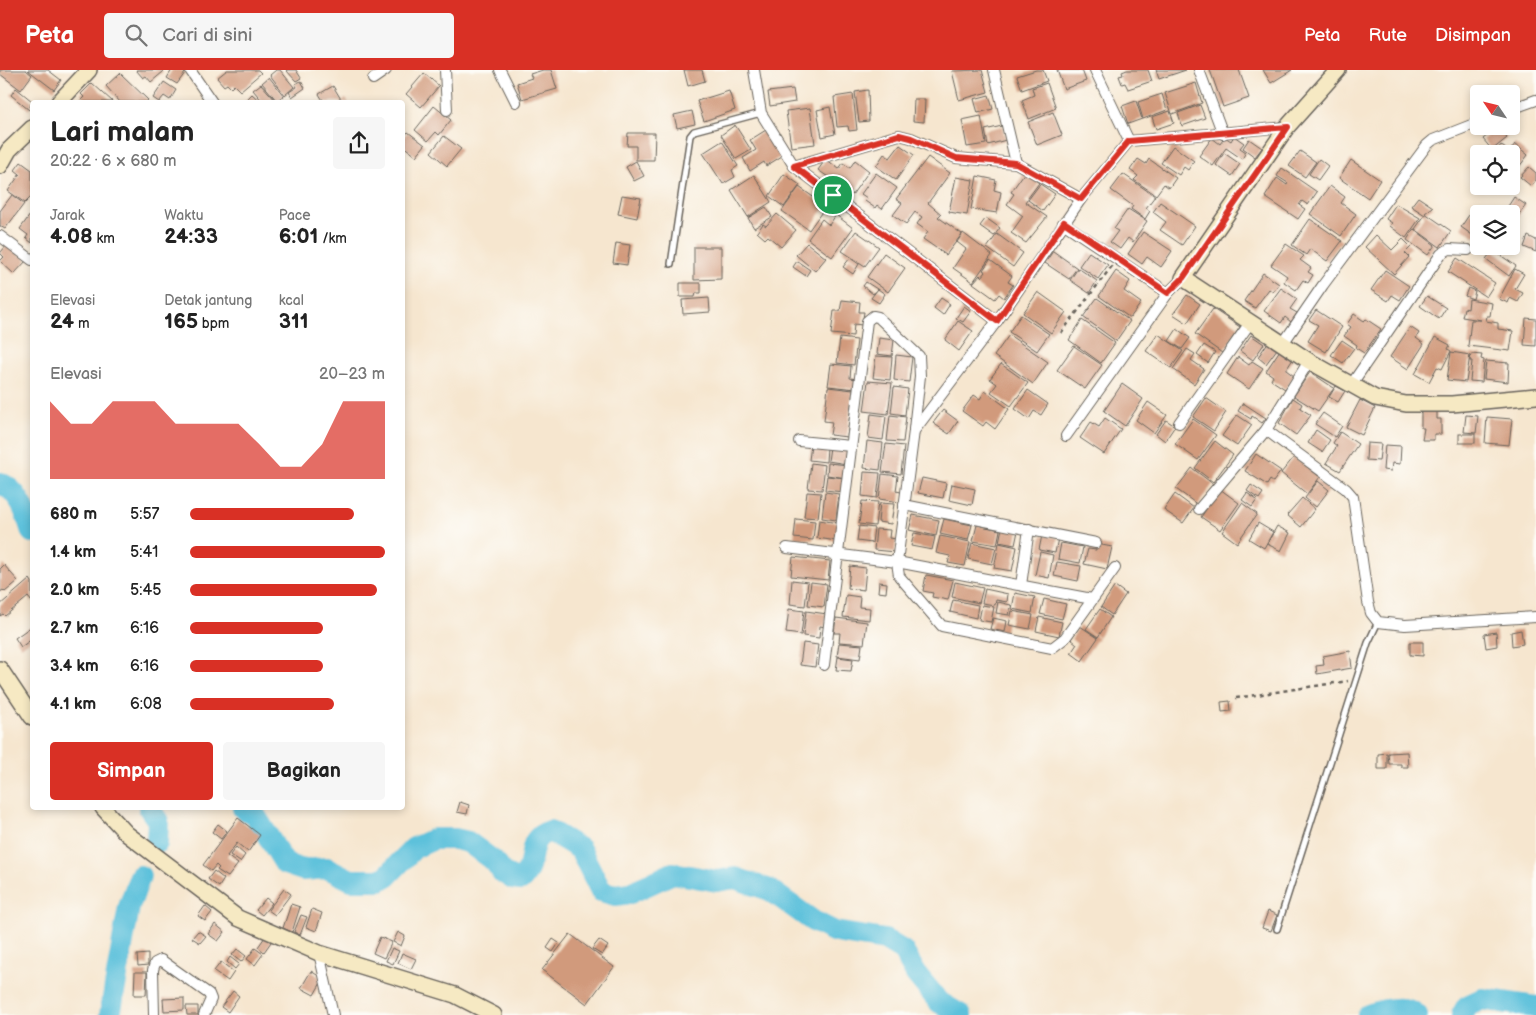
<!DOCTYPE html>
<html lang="id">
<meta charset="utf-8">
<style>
body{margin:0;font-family:"Balsamiq Sans",sans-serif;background:#f6f6f6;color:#222;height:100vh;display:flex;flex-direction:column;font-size:19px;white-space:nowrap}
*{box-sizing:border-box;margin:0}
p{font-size:16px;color:#767676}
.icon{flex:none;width:28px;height:28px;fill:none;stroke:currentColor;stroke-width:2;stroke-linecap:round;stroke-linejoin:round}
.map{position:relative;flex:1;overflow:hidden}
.sheet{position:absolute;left:30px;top:30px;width:375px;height:710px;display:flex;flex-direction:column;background:#fff;border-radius:5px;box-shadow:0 2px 8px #0003}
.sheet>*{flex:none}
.needle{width:32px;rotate:305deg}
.tools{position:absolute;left:1470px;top:15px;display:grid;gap:10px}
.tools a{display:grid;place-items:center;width:50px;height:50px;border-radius:5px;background:#fff;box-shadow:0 2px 8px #0003;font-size:25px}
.pin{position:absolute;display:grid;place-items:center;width:42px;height:42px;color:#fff;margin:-21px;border:2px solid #fff;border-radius:50%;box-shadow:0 1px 5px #0007}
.round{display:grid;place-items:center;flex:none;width:52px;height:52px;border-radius:5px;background:#f6f6f6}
.head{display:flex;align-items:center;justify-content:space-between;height:85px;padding:0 20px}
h1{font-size:28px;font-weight:600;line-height:38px}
.stats{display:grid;grid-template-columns:repeat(3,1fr);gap:8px;height:85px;padding:5px 20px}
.stats div{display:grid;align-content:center}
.stats b{font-size:21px;font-weight:600}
.stats small{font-size:14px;font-weight:400}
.stats p{font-size:14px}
.chart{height:140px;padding:10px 20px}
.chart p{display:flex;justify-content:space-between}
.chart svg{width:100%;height:90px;margin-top:5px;fill:#d93025;opacity:.7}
.primary-button{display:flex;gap:10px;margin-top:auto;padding:10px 20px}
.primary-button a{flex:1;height:58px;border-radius:5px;background:#d93025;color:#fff;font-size:20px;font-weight:600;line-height:58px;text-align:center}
.primary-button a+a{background:#f6f6f6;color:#222}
ul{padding:0 20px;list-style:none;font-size:16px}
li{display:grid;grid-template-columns:80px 60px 1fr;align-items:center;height:38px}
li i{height:12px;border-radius:6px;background:#d93025}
header{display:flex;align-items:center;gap:30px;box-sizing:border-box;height:70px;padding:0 25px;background:#d93025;color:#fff}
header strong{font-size:24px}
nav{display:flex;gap:28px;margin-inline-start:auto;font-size:18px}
.search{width:350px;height:45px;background:#f6f6f6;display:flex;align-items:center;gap:12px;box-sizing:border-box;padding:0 18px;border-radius:5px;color:#767676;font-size:19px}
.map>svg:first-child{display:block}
</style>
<header>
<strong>Peta</strong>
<div class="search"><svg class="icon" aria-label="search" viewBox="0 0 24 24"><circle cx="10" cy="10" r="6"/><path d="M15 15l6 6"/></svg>Cari di sini</div>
<nav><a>Peta</a><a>Rute</a><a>Disimpan</a></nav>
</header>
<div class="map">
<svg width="1536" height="945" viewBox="0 0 1536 945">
<rect width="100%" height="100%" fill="#fdfcf7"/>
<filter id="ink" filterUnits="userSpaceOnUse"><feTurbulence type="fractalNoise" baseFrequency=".02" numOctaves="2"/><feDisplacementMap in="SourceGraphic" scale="10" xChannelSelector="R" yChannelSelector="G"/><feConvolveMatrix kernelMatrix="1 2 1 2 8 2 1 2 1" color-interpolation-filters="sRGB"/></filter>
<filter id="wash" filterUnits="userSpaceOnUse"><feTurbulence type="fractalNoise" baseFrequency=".0096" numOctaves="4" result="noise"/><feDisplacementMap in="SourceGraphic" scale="20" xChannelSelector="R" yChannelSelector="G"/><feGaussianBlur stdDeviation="1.12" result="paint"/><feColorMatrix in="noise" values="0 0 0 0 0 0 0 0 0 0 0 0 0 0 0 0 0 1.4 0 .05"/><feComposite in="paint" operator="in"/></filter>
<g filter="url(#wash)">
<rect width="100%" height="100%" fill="#f6e6cf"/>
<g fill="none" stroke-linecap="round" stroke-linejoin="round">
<g stroke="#5dc1db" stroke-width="22">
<path d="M0,413c19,7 27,32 32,49"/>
<polyline points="149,738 158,751 157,773"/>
<path d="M243,738l12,7 30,49 18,6 24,-2 24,12h29l7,-4 27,-28 20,-9h21l13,3 27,20 7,10 11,7 8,1c18,-18 2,-41 29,-49l30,18 21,42 14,4 15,-2 43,-20 44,8 18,-3 35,12 43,31 22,11 50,8 18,11 13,23 23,28 22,13"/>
<polyline points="110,945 129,837 140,806"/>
<path d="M1368,945c14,-5 37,-11 49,0"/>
<polyline points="1462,945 1467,936 1482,929 1536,937"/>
</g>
</g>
<g id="blocks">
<g fill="#d19a7c">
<polygon points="0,0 26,0 32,5 21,20 0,4"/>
<polygon points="28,0 48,0 61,10 54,20"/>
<polygon points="136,0 161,0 163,2 151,12 146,6 143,8"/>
<polygon points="172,0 181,0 185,3 177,14 167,8"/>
<polygon points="227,0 258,0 261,3 240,21 234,15 231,18 227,14 224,16 217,8"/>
<polygon points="276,0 280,0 294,17 285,25 270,5"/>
<polygon points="286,0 296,0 301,8 296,11"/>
<polygon points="543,0 551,0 557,19 522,29 517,13 532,8 530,4"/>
<polygon points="684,0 702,0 705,11 688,16"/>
<polygon points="982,0 988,22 959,30 952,1"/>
<polygon points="1036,0 1043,0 1047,11 1022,20 1017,6"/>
<polygon points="1057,0 1082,0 1086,11 1064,19"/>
<polygon points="1127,0 1148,0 1152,11 1128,19 1125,13 1122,14 1119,6 1123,5 1122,2"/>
<polygon points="1156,0 1186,0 1159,9"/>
<polygon points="1210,0 1239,0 1249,28 1223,37"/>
<polygon points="1263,0 1292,0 1271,13"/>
<polygon points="120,3 148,30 146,32 120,32 106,16"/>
<polygon points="424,3 439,16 421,37 406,24"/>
<polygon points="269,7 284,26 277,31 262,13"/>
<polygon points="301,11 305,18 292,27 289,22 297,17 295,14"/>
<polygon points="164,12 176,20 170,30 164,26 159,32 153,28"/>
<polygon points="92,13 113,32 79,32 84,27 81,24"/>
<polygon points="1047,13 1056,38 1029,49 1022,30 1034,25 1032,18"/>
<polygon points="1196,13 1202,33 1172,44 1165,23"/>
<polygon points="261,14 277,32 263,32 253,20"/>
<polygon points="333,16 342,31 346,29 348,32 324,32 319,24"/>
<polygon points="16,18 32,31 29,40 11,25"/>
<polygon points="793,19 795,32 770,36 768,22"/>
<polygon points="868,20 869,51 859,52 855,22"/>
<polygon points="729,21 735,40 704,51 697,31"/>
<polygon points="252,24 261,32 244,32"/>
<polygon points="853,24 857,60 849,61 848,56 837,57 834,27"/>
<polygon points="1162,24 1167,40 1143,49 1138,32"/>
<polygon points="989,25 993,39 978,43 974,29"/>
<polygon points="914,29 925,29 924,52 913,51"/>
<polygon points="1136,31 1142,49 1128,54 1122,36"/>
<polygon points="1200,35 1205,48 1182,56 1178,43"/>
<polygon points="434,36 451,50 439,65 436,62 428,71 415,60"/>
<polygon points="830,37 835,64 822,67 817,40"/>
<polygon points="810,38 815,74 791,77 786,41"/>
<polygon points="692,41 695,54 677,58 674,45"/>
<polygon points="1170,41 1174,53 1156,59 1152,47"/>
<polygon points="1053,42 1062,65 1037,75 1028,52"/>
<polygon points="981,46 986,74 967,77 962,50"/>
<polygon points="735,55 751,80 736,89 721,65"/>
<polygon points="1002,56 1006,70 988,75 985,60"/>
<polygon points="1498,57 1507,68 1492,80 1483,69"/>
<polygon points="766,60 782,86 766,96 764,92 750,101 743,88 756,80 750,70"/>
<polygon points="408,62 425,75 416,86 402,75 402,68"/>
<polygon points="628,63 655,63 654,90 636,90 636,76 627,76"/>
<polygon points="444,66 461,79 447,96 431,82"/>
<polygon points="1234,66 1244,73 1240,78 1246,82 1242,89 1226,78 1213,96 1199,86 1212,68 1220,74 1225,67 1231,71"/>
<polygon points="1249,69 1262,78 1255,87 1243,78"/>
<polygon points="722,71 738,96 732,100 735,107 723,114 703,83"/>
<polygon points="1515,74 1528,85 1513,105 1511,84 1494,84 1501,75 1509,82"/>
<polygon points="900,75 914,85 896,110 876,96 884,84 890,88"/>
<polygon points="1173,76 1194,91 1188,100 1184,97 1179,105 1161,93"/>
<polygon points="1300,81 1316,92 1305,107 1289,96"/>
<polygon points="1224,83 1240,94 1232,106 1216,95"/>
<polygon points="928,87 950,103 928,133 941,144 938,147 962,164 946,185 923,169 928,162 917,154 922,147 915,142 906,154 893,145 902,133 896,129"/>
<polygon points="826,89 839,99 843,93 850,98 855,90 869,101 852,125 837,115 840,111 833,106 831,109 818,100"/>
<polygon points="1138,89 1146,94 1149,89 1176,108 1169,118 1164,114 1156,125 1134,110 1138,106 1130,100"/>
<polygon points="1319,89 1328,96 1318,110 1309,104"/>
<polygon points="1351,90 1380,110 1368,128 1339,108"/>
<polygon points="636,91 644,106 634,111 626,97"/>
<polygon points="21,92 32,100 32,126 25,133 8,121 20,104 15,100"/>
<polygon points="1529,97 1536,103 1536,110 1531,116 1520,107"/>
<polygon points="1282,98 1317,122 1308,135 1302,131 1299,135 1305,139 1298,149 1265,127 1277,108 1287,115 1288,113 1277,106"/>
<polygon points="1025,102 1039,113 1025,132 1047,147 1026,173 1011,163 1023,146 1007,134 1014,124 1011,122"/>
<polygon points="876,103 897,118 882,139 877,135 875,138 865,131 867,128 861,124"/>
<polygon points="784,104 800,115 784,137 769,126"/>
<polygon points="1123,104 1155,126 1146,138 1150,141 1145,149 1131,139 1133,136 1111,120"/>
<polygon points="754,105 771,132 748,147 731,120"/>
<polygon points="977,106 996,110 994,120 1001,122 997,143 971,139"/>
<polygon points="956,107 973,110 967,145 949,142"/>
<polygon points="1040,114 1055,124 1043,141 1028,130"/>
<polygon points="1330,116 1345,127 1341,133 1356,144 1341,166 1310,144"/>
<polygon points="799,117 826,136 809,160 782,141"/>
<polygon points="12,125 24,134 5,159 0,156 0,141"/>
<polygon points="622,125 641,128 637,148 618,144"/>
<polygon points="1418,127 1433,137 1425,143 1451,161 1440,177 1415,159 1425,145 1411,136"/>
<polygon points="1514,127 1526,135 1511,156 1511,144 1503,144"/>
<polygon points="1160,132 1195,156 1182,175 1160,160 1166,152 1153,142"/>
<polygon points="1396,134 1420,148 1406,168 1390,156 1392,153 1386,149"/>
<polygon points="766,137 772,147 754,158 748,148"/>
<polygon points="1128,139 1147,151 1133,172 1128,168 1120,179 1110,172 1118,161 1114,159"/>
<polygon points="1471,142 1479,148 1479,161 1475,167 1461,157"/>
<polygon points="777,144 796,160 781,177 768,166 765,169 757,162 763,154 766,156"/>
<polygon points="30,145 32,147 32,173 26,168 28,165 20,159"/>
<polygon points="836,145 853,158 832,187 808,169 822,149 829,155"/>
<polygon points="986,148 1000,158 994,166 980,156"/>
<polygon points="1310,149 1342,171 1327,191 1310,179 1306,185 1292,175"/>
<polygon points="1414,159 1435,175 1428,185 1407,170"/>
<polygon points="856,161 879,177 865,196 842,181"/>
<polygon points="1143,162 1172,181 1161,197 1147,187 1142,194 1128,184"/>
<polygon points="963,163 992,185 973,212 953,198 966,179 957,172"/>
<polygon points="997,164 1023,183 1013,197 987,178"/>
<polygon points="1376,165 1392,180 1403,169 1411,177 1405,183 1409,187 1394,204 1365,177"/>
<polygon points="1528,166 1536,170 1536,182 1524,177"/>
<polygon points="616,173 630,175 627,195 613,193"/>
<polygon points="807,173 826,188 815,201 796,185"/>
<polygon points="1286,174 1304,186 1300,190 1311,198 1308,202 1313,205 1308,213 1303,210 1296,220 1284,212 1287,206 1271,195"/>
<polygon points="7,175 27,190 14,204 0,191 4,187 0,183"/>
<polygon points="694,177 721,177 721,209 694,210"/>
<polygon points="1493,180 1516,196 1509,206 1486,189"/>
<polygon points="1053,181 1077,198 1069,209 1045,193"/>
<polygon points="1089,182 1108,195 1098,209 1079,196"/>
<polygon points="884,183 905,198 888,222 867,207"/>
<polygon points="850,188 859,194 853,204 843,197"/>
<polygon points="1457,188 1495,213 1486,227 1448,202"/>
<polygon points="990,190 1012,206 1008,212 1013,215 1004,228 999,224 995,229 973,213 980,205 982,207 986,202 983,200"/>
<polygon points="797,191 810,200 806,206 793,197"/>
<polygon points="1078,198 1097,211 1089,223 1070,210"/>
<polygon points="1515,199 1524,204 1515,219 1523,223 1518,232 1510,228 1508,233 1499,229"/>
<polygon points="1385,200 1409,216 1400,230 1392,225 1388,231 1371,220"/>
<polygon points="1116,201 1130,211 1124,221 1141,233 1130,248 1099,226"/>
<polygon points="1263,203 1279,214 1273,222 1269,219 1255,238 1244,231"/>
<polygon points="866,212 877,219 873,224 863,216"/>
<polygon points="680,213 701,213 701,223 696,223 695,227 680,227"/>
<polygon points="1281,218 1297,229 1290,239 1297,243 1291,252 1285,247 1281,253 1264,241"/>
<polygon points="1468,218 1475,221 1473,229 1465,226"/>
<polygon points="878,219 885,224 879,233 871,228"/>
<polygon points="1038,222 1066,242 1051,263 1023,243"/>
<polygon points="1187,225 1200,234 1187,253 1173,244"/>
<polygon points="1427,226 1446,238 1439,249 1420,236"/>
<polygon points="709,228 710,242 683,244 682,230"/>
<polygon points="941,228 950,234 943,245 934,238"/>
<polygon points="1097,228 1130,251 1116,271 1083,247"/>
<polygon points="1469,229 1492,233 1490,246 1487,246 1486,251 1498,253 1498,259 1513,261 1510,281 1468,276 1471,250 1481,250 1462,247 1464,238 1468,239"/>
<polygon points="842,230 860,232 859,242 864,242 862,255 854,254 853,266 831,264 834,241 840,241"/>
<polygon points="964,236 971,241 963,252 956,248"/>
<polygon points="1213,239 1240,257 1222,283 1195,264"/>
<polygon points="1316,240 1342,257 1326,282 1308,271 1318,255 1309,250"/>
<polygon points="1354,244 1364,251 1366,249 1381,259 1364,283 1356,278 1357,275 1344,266 1351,257 1347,254"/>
<polygon points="1021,245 1049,264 1037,281 1009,262"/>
<polygon points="1526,248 1536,249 1536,276 1524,275"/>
<polygon points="1082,250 1115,273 1101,293 1069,270"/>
<polygon points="958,251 973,261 959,281 945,270"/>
<polygon points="1410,257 1419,263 1416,268 1424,274 1408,299 1390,287"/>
<polygon points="1177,259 1190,268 1182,279 1169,271"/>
<polygon points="1158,264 1183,281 1171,298 1146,281"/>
<polygon points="1009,265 1048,292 1033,314 994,286"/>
<polygon points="1251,265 1264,274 1253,290 1240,281"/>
<polygon points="1435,267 1450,275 1448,279 1451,281 1442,299 1437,297 1429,312 1415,304"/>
<polygon points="840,268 857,270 854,295 837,293"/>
<polygon points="879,268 894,270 892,286 877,284"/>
<polygon points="1271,268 1280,275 1266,294 1258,287"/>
<polygon points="1342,270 1354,278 1343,293 1331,285"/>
<polygon points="1204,275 1215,282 1208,293 1197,285"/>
<polygon points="1074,276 1102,295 1085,319 1057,300"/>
<polygon points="1187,279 1195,284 1191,290 1204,299 1194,314 1173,299"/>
<polygon points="1280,280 1293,289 1286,300 1294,306 1285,319 1271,310 1273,306 1266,301"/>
<polygon points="1451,282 1470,285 1466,312 1447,310"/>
<polygon points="1471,284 1482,285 1481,289 1484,290 1482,312 1470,311 1472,291 1470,291"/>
<polygon points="896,285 912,287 909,312 894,310"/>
<polygon points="876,286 892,287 890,310 873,308"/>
<polygon points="1238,287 1249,295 1252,291 1263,298 1249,319 1227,304"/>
<polygon points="1486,291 1509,293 1508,312 1484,309"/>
<polygon points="831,294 851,296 850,308 857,309 856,319 828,316"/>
<polygon points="1001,294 1028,313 1011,336 991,322 997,314 990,309"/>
<polygon points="1310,302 1334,318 1318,341 1294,326"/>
<polygon points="868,311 892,313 888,344 864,341"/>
<polygon points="1122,314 1143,329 1125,356 1104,341"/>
<polygon points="1336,316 1345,321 1338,332 1329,327"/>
<polygon points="828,317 853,320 847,367 830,365 832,352 824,351"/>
<polygon points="894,317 908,319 905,345 891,343"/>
<polygon points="1028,320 1048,334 1041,345 1034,341 1029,349 1015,339"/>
<polygon points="985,321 1009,339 995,359 986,352 983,356 962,341 974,325 980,329"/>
<polygon points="1206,328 1226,342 1214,361 1193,347"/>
<polygon points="1293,328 1302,334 1300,338 1311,345 1296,365 1279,353"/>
<polygon points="1360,330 1375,338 1362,365 1346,357"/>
<polygon points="1148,332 1167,345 1154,363 1136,350"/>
<polygon points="1243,333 1266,348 1262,353 1252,346 1251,349 1238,341"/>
<polygon points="943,340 958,351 949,364 933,353"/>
<polygon points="1421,340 1437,340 1437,349 1441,349 1441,364 1434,364 1434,370 1422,370 1424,358 1421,358"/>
<polygon points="1323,343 1342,356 1335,367 1315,354"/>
<polygon points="871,344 886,346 883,370 868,368"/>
<polygon points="890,345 906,347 903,372 887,371"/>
<polygon points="1237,345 1252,355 1237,376 1222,366"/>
<polygon points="1466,345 1478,346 1476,363 1464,362"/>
<polygon points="1487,347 1512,349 1509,375 1485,373"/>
<polygon points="1105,348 1121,359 1104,384 1080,368 1091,352 1099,357"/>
<polygon points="1193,349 1216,365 1198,390 1175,374"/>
<polygon points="1166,350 1175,356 1165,371 1156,364"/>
<polygon points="1316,360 1330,370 1322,382 1308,373"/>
<polygon points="1340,362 1358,374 1340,401 1326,393 1337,376 1333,373"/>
<rect x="1459" y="364" width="16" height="9"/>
<polygon points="867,371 883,373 880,400 864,398"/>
<polygon points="1215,371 1233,385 1213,412 1195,398"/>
<polygon points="1367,373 1381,374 1379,391 1366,390"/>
<polygon points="886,374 904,376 901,404 882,402"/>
<polygon points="811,375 827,377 826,392 809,390"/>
<polygon points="1385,375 1401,376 1400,394 1392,393 1391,401 1383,400"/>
<polygon points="830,377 849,379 847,394 828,391"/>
<polygon points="1256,384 1281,401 1273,412 1270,410 1267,415 1245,401"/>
<polygon points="1294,387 1320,407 1307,424 1281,403"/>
<polygon points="811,393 825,395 822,420 808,419"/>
<polygon points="828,393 848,395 846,408 827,405"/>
<polygon points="1192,398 1213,414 1198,435 1176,419"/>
<polygon points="864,402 880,403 877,428 862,426"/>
<polygon points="882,404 898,406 896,421 901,422 900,432 879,429"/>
<polygon points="827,406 845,408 843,422 825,420"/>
<polygon points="922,408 946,413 943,428 918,423"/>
<polygon points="1318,411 1329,420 1316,437 1305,428"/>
<polygon points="952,414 975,419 972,435 949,430"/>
<polygon points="1251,415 1263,423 1259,429 1247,421"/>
<polygon points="1220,419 1239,433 1220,460 1201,447"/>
<polygon points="807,422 821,423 818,448 804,447"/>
<polygon points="825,422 839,424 836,450 822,448"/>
<polygon points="1247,423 1257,430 1252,437 1242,430"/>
<polygon points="1175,424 1194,438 1183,453 1164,440"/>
<polygon points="1302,428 1315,439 1301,457 1287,445"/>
<polygon points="862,431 878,432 875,456 859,454"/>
<polygon points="880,433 894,434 891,454 878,452"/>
<polygon points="1242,433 1257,444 1237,473 1222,462"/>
<polygon points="913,445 939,450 936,466 909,460"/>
<polygon points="796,449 815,451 813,470 794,468"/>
<polygon points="944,449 972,455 968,470 940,464"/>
<polygon points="819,450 839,453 837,471 817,468"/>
<polygon points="1258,453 1273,462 1264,478 1249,469"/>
<polygon points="977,455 1000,460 997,475 973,471"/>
<polygon points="859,456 874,458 872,473 857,471"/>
<polygon points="1277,456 1290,463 1281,481 1267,474"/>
<polygon points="1002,458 1018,461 1015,475 999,472"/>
<polygon points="876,459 890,460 889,468 896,469 895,482 874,480"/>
<polygon points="914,463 935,467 932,480 911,476"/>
<polygon points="1042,465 1058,468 1055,483 1039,480"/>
<polygon points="940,466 970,472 965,496 948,493 950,486 936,483"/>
<polygon points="972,473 996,478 992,494 968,489"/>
<polygon points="999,473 1017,477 1012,501 994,498"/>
<polygon points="1061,473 1083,477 1080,493 1058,489"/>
<polygon points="1097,474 1112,477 1107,499 1084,494 1088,479 1096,480"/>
<polygon points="1040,482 1053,485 1049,508 1035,505"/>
<polygon points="793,487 830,491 828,510 791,506"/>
<polygon points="1057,492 1081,496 1078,511 1054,506"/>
<polygon points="4,495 18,511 5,522 3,520 0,522 0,499"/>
<polygon points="850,496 866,498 864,520 848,518"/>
<polygon points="926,505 953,510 948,530 932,527 933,523 923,521"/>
<polygon points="30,509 32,512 32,532 28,527 5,546 3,544 0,546 0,535"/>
<polygon points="792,510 808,512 805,536 790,534"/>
<polygon points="811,512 827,514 824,537 808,535"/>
<polygon points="879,512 887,513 886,523 878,522"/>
<polygon points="955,512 983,518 979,533 952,527"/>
<polygon points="1115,516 1126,524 1112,545 1101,537"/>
<polygon points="985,519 1008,524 1007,532 996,530 995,535 982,533"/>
<polygon points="1015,523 1035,527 1032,543 1012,539"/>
<polygon points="846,525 860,527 859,537 870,538 869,550 843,547"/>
<polygon points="1044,529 1066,534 1062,549 1040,544"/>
<polygon points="953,530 978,535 976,548 950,542"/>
<polygon points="998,532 1011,535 1009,545 996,543"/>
<polygon points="982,535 994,537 991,552 979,550"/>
<polygon points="789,539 804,541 801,565 786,563"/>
<polygon points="1100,539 1111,547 1098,567 1086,559"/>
<polygon points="806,541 827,544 825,557 820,556 819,568 803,566"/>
<polygon points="1012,541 1033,545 1030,559 1009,555"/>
<polygon points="1039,547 1062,552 1059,566 1036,561"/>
<polygon points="836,548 867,552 864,574 839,572 840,563 834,563"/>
<polygon points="993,548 1007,551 1005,562 990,559"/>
<polygon points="32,556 32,569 21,577 15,568"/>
<polygon points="1080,556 1098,568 1082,591 1071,583 1077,574 1071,569"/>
<polygon points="1521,560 1523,574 1512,576 1511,562"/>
<polygon points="1496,562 1497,576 1486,578 1484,564"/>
<polygon points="1410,572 1423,572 1423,586 1410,585"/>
<polygon points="803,573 818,575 815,597 800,595"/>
<polygon points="839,573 862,575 860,589 837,586"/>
<polygon points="1350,581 1352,598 1317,604 1316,596 1324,595 1323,586"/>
<polygon points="838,587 853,589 851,601 836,600"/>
<polygon points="1230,631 1231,641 1222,642 1221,632"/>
<polygon points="1407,682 1408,697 1401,697 1401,694 1389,694 1388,683"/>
<polygon points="1387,683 1387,699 1378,699 1378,684"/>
<polygon points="460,732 469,735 467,744 457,742"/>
<polygon points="238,748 260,765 248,782 237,773 227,786 238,794 228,807 217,800 219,798 216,795 211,801 203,795"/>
<polygon points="218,754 227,761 221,769 212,762"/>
<polygon points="236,777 245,785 240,792 230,785"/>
<polygon points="214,801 224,809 219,817 208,809"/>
<polygon points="284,819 291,824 275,845 268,840"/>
<polygon points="266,828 272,833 262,845 256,840"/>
<polygon points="291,834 300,837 292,862 283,858"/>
<polygon points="205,836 212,842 205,851 198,846"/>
<polygon points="312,839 322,843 316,861 306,857"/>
<polygon points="1268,841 1277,845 1271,861 1262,858"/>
<polygon points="301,845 307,847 300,865 294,862"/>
<polygon points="215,854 225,862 218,871 208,864"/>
<polygon points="198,861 206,866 200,873 192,868"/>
<polygon points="398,862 405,866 401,876 393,872"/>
<polygon points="570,864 614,897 587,934 542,900"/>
<polygon points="265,867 271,872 264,882 258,877"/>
<polygon points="380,867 392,872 384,888 373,883"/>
<polygon points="553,869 559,873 553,882 547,878"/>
<polygon points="599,870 608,876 602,885 592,879"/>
<polygon points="255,878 263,884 255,895 247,889"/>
<polygon points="392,878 399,881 393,894 386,891"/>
<polygon points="237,879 246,886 241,892 232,885"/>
<polygon points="402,883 416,889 411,899 398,893"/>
<polygon points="148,884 148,895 138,896 137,885"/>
<polygon points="230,887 239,894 235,899 227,892"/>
<polygon points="221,892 234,902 228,911 214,901"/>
<polygon points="311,901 323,909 314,925 301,918"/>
<polygon points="135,902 147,902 146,925 134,925"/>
<polygon points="233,921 239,926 228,942 221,937"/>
<polygon points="184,928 184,940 164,941 163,929"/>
<polygon points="186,936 198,936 198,945 187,945"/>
</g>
</g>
</g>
<g filter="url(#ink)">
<use href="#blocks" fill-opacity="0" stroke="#68635b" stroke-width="1"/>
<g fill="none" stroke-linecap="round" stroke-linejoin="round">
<g stroke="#68635b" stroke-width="8">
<g id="lane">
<polyline points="671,194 690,66 694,61 761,43"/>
<polyline points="1277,859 1368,573 1378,552"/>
</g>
</g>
<g stroke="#68635b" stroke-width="12">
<g id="street">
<polyline points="190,0 212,32"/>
<polyline points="445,0 447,40"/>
<polyline points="500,0 516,32"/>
<polyline points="754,0 761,43 794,96 997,251 1081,129 1129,71 1287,57"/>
<polyline points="994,0 1016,93 1081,129"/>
<polyline points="1095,0 1129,71"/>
<polyline points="1199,0 1223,64"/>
<polyline points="373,9 386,0"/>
<polyline points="1511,39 1536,30"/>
<polyline points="794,96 899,65 911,68 956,88 1016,93"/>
<polyline points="1063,153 1168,223 1183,208"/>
<polyline points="0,166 32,190"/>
<polyline points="997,251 914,361 897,492 899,506 942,556 1052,578 1065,568 1115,498"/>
<polyline points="1284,272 1323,215 1427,75 1433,70 1479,52"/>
<polyline points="1351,315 1441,184 1449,179 1468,180"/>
<polyline points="1179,353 1250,253"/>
<polyline points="1266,360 1346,419 1353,427 1368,532 1371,543 1378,552 1405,555 1536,547"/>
<polyline points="1066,366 1168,223"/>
<polyline points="799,371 851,376"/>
<polyline points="904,435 1096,473"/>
<polyline points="1199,439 1266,360 1309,291"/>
<polyline points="787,478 897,492 1092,529"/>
<polyline points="1021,515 1029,459"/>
<polyline points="824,595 867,251 873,246 878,247 919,286 920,306 914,359"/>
<polyline points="319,883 333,945"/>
<polyline points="154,945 153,900 155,893 161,890 209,924 211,929 204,945"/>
</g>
</g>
<g stroke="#68635b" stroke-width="18">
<g id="secondary">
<polyline points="1338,0 1287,57 1183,208 1309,291 1375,328 1406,334 1452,334 1536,326"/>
<polyline points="59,32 89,0"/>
<polyline points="0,96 9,80 32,58"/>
<polyline points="0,599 32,647"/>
<polyline points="103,738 127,764 238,848 319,883 455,925 494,945"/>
</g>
</g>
<g stroke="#68635b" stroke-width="2.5" stroke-dasharray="4 4" stroke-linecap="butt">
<polyline points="1061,263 1112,196"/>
<polyline points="1236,628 1348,611"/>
</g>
<use href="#lane" stroke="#fff" stroke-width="5"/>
<use href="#street" stroke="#fff" stroke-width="10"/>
<use href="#secondary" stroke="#f6e9c3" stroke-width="15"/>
</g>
</g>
<g fill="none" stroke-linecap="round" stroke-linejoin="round" filter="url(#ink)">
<g stroke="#fff" stroke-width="10">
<polygon id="route" points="1288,57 1183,208 1168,223 1064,152 997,251 794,96 899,65 911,68 956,88 1016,93 1081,129 1129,71"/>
</g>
<use href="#route" stroke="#d93025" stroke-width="6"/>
</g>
</svg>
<div class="tools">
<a><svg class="needle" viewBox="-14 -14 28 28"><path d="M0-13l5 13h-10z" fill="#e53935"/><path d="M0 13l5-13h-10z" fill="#767676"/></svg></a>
<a><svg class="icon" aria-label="locate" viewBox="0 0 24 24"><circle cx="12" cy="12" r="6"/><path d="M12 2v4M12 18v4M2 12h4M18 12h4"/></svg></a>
<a><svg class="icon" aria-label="layers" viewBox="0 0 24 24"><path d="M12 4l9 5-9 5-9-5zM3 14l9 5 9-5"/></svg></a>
</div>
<div class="pin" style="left:833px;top:125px;background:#1e9e55"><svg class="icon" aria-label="arrive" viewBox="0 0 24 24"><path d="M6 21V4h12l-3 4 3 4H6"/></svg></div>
<section class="sheet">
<div class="head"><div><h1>Lari malam</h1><p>20:22 · 6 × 680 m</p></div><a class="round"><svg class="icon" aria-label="share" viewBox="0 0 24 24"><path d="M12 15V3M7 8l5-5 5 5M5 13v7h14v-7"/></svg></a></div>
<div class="stats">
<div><p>Jarak</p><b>4.08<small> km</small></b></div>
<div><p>Waktu</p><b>24:33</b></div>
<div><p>Pace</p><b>6:01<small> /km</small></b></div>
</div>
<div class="stats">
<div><p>Elevasi</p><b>24<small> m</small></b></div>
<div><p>Detak jantung</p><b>165<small> bpm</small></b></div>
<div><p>kcal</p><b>311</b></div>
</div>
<div class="chart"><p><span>Elevasi</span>20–23 m</p>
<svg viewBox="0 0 160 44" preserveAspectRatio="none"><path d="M0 44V6L10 17L20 17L30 6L40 6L50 6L60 17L70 17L80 17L90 17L100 27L110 38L120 38L130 27L140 6L150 6L160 6V44z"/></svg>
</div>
<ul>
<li><b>680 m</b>5:57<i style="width:84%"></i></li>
<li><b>1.4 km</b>5:41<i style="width:100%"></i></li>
<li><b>2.0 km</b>5:45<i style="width:96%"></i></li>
<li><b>2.7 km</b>6:16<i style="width:68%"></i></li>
<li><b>3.4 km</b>6:16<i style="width:68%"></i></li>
<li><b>4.1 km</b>6:08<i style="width:74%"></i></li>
</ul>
<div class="primary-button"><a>Simpan</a><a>Bagikan</a></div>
</section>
</div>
